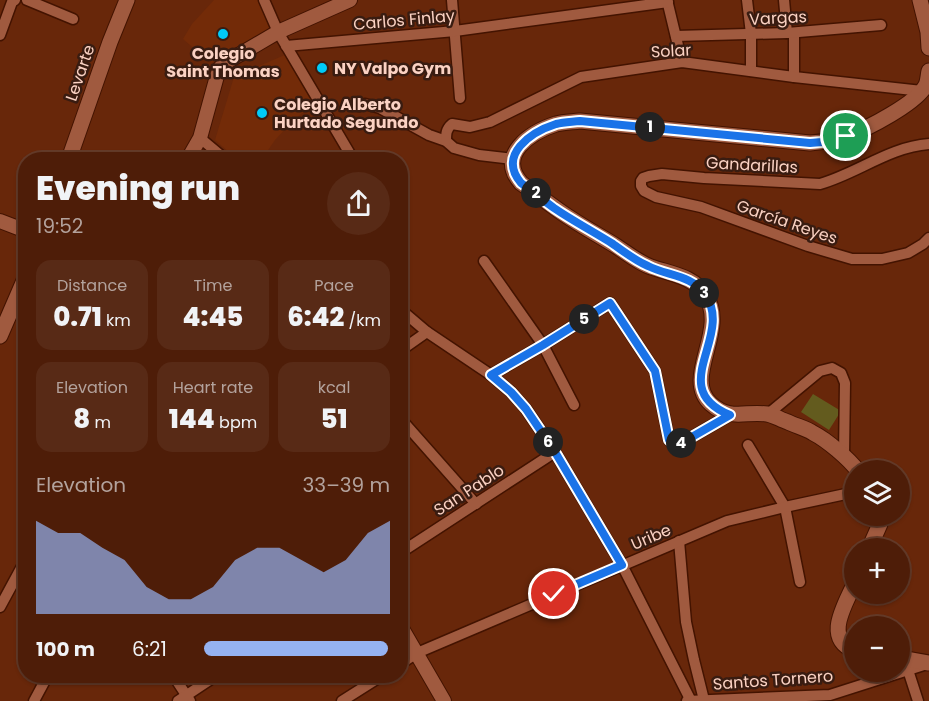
<!DOCTYPE html>
<meta charset="utf-8">
<style>
body{margin:0;font-family:Poppins,sans-serif;background:#582a16;color:#f1f3f6;height:100vh;display:flex;flex-direction:column;font-size:22px;white-space:nowrap}
*{box-sizing:border-box;margin:0}
p{font-size:20px;color:#b3a29c}
.icon{flex:none;width:33px;height:33px;fill:none;stroke:currentColor;stroke-width:2;stroke-linecap:round;stroke-linejoin:round}
.map{position:relative;flex:1;overflow:hidden}
.panel{position:absolute;left:18px;top:152px;width:390px;height:531px;display:flex;flex-direction:column;background:#4e1d08;border-radius:24px;box-shadow:0 2px 4px #0004,0 0 0 2px #653b29}
.panel>*{flex:none}
.buttons{position:absolute;left:844px;top:460px;display:grid;gap:12px}
.buttons a{display:grid;place-items:center;width:66px;height:66px;border-radius:50%;background:#4e1d08;box-shadow:0 2px 4px #0004,0 0 0 2px #653b29;font-size:30px}
.pin{position:absolute;display:grid;place-items:center;width:51px;height:51px;color:#fff;margin:-26px;border:3px solid #fff;border-radius:50%;box-shadow:0 2px 6px #0007}
.km{position:absolute;width:30px;height:30px;margin:-15px;border-radius:50%;background:#222;color:#fff;font-size:16px;line-height:30px;text-align:center}
.round{display:grid;place-items:center;flex:none;width:63px;height:63px;border-radius:32px;background:#582a16}
.headline{display:flex;align-items:center;justify-content:space-between;height:102px;padding:0 18px}
h1{font-size:33px;font-weight:800;line-height:45px}
.figures{display:grid;grid-template-columns:repeat(3,1fr);gap:9px;height:102px;padding:6px 18px}
.figures div{display:grid;align-content:center;border-radius:15px;background:#582a16;text-align:center}
.figures b{font-size:26px;font-weight:800}
.figures small{font-size:16px;font-weight:400}
.figures p{font-size:16px}
.chart{height:168px;padding:12px 18px}
.chart p{display:flex;justify-content:space-between}
.chart svg{width:100%;height:108px;margin-top:6px;fill:#95b2f1;opacity:.7}
ul{padding:0 18px;list-style:none;font-size:20px}
li{display:grid;grid-template-columns:96px 72px 1fr;align-items:center;height:45px}
li i{height:15px;border-radius:8px;background:#95b2f1}
.map>svg:first-child{display:block}
</style>
<div class="map">
<svg width="929" height="701" viewBox="0 0 929 701">
<rect width="100%" height="100%" fill="#68270a"/>
<g fill="#732b08">
<polygon points="214,0 260,0 270,28 211,63 183,39 192,24"/>
<polygon points="287,54 314,102 289,125 275,140 262,159 237,159 215,140 234,77"/>
</g>
<polygon fill="#635b1e" points="813,394 841,411 829,430 801,412"/>
<g fill="none" stroke-linecap="round" stroke-linejoin="round">
<g stroke="#431300" stroke-width="13">
<g id="minor">
<polyline points="27,0 73,19"/>
<polyline points="264,0 278,32 353,159"/>
<polyline points="452,0 460,98"/>
<polyline points="667,0 682,62"/>
<polyline points="747,0 751,34 751,71"/>
<polyline points="784,0 787,33"/>
<polyline points="794,33 794,77"/>
<polyline points="0,35 12,2 15,0"/>
<polyline points="676,36 787,33 881,25"/>
<polyline points="286,46 455,31 668,2"/>
<polyline points="359,106 365,104 380,108 429,135 446,141 454,148 479,155 513,159"/>
<polyline points="200,138 225,159"/>
<path d="M446,141c0,-7 0,-12 6,-17l18,3 20,-5 91,-45 101,-15 112,15 128,14"/>
<path d="M929,144c-40,3 -71,29 -109,40l-116,-6 -42,-4 -13,2 -6,2 -2,3v5l3,5 12,6 45,10 107,39 44,13h30l26,-6 15,-9 6,-6"/>
<polyline points="484,261 543,345 574,405"/>
<polyline points="400,309 427,332 491,375 511,392 526,409 555,452 622,565 691,701"/>
<polyline points="400,351 427,332"/>
<polyline points="491,375 543,345 610,303 655,371 669,440 678,445 730,415"/>
<polyline points="768,414 820,371 832,368 841,373 845,383 844,455"/>
<polyline points="400,418 476,504"/>
<polyline points="748,445 785,507 800,582"/>
<polyline points="679,541 686,622 694,660 704,700"/>
<polyline points="400,553 555,452"/>
<polyline points="0,607 26,559"/>
<polyline points="400,664 417,653 727,521 785,507 855,492"/>
<polyline points="908,670 918,701"/>
<polyline points="173,675 190,701"/>
<polyline points="34,701 48,675"/>
<polyline points="178,701 217,675"/>
<polyline points="342,701 383,675"/>
<polyline points="687,701 830,695 927,664"/>
</g>
</g>
<g stroke="#431300" stroke-width="16">
<g id="tertiary">
<polyline points="188,159 200,138 217,76 220,68 225,63 278,32 350,0"/>
<polyline points="0,221 26,231"/>
<polyline points="400,625 444,701"/>
</g>
</g>
<g stroke="#431300" stroke-width="17">
<g id="secondary">
<polyline points="920,0 928,32 929,48"/>
<polyline points="69,159 110,42 127,0"/>
<polyline points="0,336 26,276"/>
<path d="M858,471c-9,-12 -31,-31 -45,-38 -7,-5 -17,-7 -25,-11 -7,-2 -14,-7 -21,-8 -22,-3 -37,7 -56,-10 -29,-26 17,-73 -5,-108 -12,-20 -35,-22 -55,-29 -12,-4 -24,-14 -35,-21 -21,-13 -42,-24 -62,-39 -11,-8 -22,-16 -33,-24 -25,-28 10,-51 35,-59 8,-2 16,-2 24,-3l230,22c13,-1 25,-3 37,-7 20,-7 70,-33 79,-51 2,-4 2,-10 3,-14"/>
<polyline points="869,549 880,524 878,516"/>
<path d="M855,582c-9,22 -33,56 0,69"/>
<polyline points="900,658 929,663"/>
</g>
</g>
<use href="#minor" stroke="#a05a3f" stroke-width="10"/>
<use href="#tertiary" stroke="#a05a3f" stroke-width="14"/>
<use href="#secondary" stroke="#a05a3f" stroke-width="15"/>
</g>
<g fill="none" stroke-linecap="round" stroke-linejoin="round">
<g stroke="#fff" stroke-width="12">
<path id="route" d="M554,594l68,-29 -67,-113 -29,-43 -15,-17 -20,-17 52,-30 67,-42 45,68 14,69 4,3 5,2 52,-30c-66,-27 5,-79 -25,-121 -14,-19 -37,-18 -57,-28 -12,-5 -24,-14 -35,-22 -19,-12 -40,-23 -59,-36 -11,-8 -22,-17 -33,-25 -24,-28 10,-51 35,-59 8,-2 16,-2 24,-3l230,22 12,-1 24,-6"/>
</g>
<use href="#route" stroke="#1a73e8" stroke-width="8"/>
</g>
<g fill="#00cbf9" stroke="#391c11" stroke-width="2">
<circle cx="223" cy="34" r="6"/>
<circle cx="322" cy="68" r="6"/>
<circle cx="262" cy="113" r="6"/>
</g>
<g text-anchor="middle" dominant-baseline="central" stroke-width="5" stroke-linejoin="round" paint-order="stroke">
<g font-size="16" fill="#fbd2c3" stroke="#391c11">
<text transform="translate(778 18) rotate(-3)">Vargas</text>
<text transform="translate(404 20) rotate(-5)">Carlos Finlay</text>
<text transform="translate(671 51) rotate(-3)">Solar</text>
<text transform="translate(80 73) rotate(-71)">Levarte</text>
<text transform="translate(752 165) rotate(3)">Gandarillas</text>
<text transform="translate(787 222) rotate(19)">García Reyes</text>
<text transform="translate(469 490) rotate(-33)">San Pablo</text>
<text transform="translate(651 537) rotate(-23)">Uribe</text>
<text transform="translate(773 680) rotate(-4)">Santos Tornero</text>
</g>
<g font-size="16" font-weight="bold" fill="#fbd2c3" stroke="#391c11" text-anchor="start">
<text x="223" y="53" text-anchor="middle">Colegio<tspan x="223" dy="18">Saint Thomas</tspan></text>
<text x="334" y="68">NY Valpo Gym</text>
<text x="274" y="104">Colegio Alberto<tspan x="274" dy="18">Hurtado Segundo</tspan></text>
</g>
</g>
</svg>
<div class="buttons">
<a><svg class="icon" aria-label="layers" viewBox="0 0 24 24"><path d="M12 4l9 5-9 5-9-5zM3 14l9 5 9-5"/></svg></a>
<a>+</a>
<a>−</a>
</div>
<div class="pin" style="left:846px;top:136px;background:#1e9e55"><svg class="icon" aria-label="arrive" viewBox="0 0 24 24"><path d="M6 21V4h12l-3 4 3 4H6"/></svg></div>
<div class="pin" style="left:554px;top:594px;background:#d93025"><svg class="icon" aria-label="check" viewBox="0 0 24 24"><path d="M5 12l5 5 9-10"/></svg></div>
<b class="km" style="left:650px;top:127px">1</b>
<b class="km" style="left:536px;top:193px">2</b>
<b class="km" style="left:704px;top:293px">3</b>
<b class="km" style="left:681px;top:443px">4</b>
<b class="km" style="left:584px;top:319px">5</b>
<b class="km" style="left:548px;top:442px">6</b>
<section class="panel">
<div class="headline"><div><h1>Evening run</h1><p>19:52</p></div><a class="round"><svg class="icon" aria-label="share" viewBox="0 0 24 24"><path d="M12 15V3M7 8l5-5 5 5M5 13v7h14v-7"/></svg></a></div>
<div class="figures">
<div><p>Distance</p><b>0.71<small> km</small></b></div>
<div><p>Time</p><b>4:45</b></div>
<div><p>Pace</p><b>6:42<small> /km</small></b></div>
</div>
<div class="figures">
<div><p>Elevation</p><b>8<small> m</small></b></div>
<div><p>Heart rate</p><b>144<small> bpm</small></b></div>
<div><p>kcal</p><b>51</b></div>
</div>
<div class="chart"><p><span>Elevation</span>33–39 m</p>
<svg viewBox="0 0 160 44" preserveAspectRatio="none"><path d="M0 44V6L10 11L20 11L30 17L40 22L50 33L60 38L70 38L80 33L90 22L100 17L110 17L120 22L130 27L140 22L150 11L160 6V44z"/></svg>
</div>
<ul>
<li><b>100 m</b>6:21<i style="width:99%"></i></li>
</ul>
</section>
</div>
